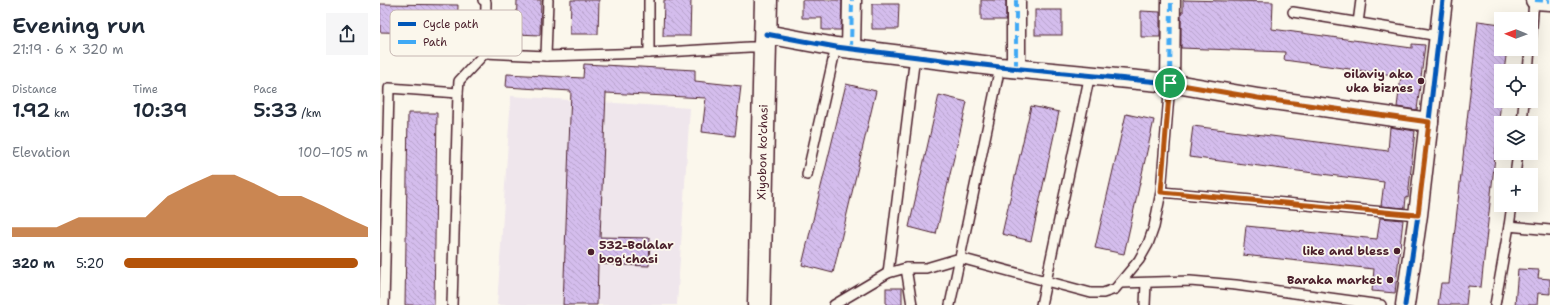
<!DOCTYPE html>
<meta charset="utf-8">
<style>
body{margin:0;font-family:"Shantell Sans",sans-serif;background:#f6f6f7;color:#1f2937;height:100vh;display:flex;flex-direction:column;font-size:15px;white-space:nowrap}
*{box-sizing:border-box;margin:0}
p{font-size:13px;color:#747a83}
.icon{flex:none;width:22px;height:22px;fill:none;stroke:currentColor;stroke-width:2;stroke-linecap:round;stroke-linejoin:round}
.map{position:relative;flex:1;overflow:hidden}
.panel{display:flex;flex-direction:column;background:#fff;width:380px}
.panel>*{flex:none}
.needle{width:26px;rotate:271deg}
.buttons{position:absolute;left:1114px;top:12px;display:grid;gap:8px}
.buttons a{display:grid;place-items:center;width:44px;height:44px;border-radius:0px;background:#fff;box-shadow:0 4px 16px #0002;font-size:20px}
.pin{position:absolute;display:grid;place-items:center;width:34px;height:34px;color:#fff;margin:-17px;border:2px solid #fff;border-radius:50%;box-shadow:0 1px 4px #0007}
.round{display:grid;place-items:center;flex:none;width:42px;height:42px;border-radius:0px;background:#f6f6f7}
.head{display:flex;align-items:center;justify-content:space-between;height:68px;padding:0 12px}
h1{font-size:22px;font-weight:600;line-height:30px}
.figures{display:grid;grid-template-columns:repeat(3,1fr);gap:6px;height:68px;padding:4px 12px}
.figures div{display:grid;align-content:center}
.figures b{font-size:20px;font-weight:600}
.figures small{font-size:11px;font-weight:400}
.figures p{font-size:11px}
.chart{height:112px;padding:8px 12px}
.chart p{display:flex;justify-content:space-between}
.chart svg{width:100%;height:72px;margin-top:4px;fill:#b45309;opacity:.7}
ul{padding:0 12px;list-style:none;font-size:13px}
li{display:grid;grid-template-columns:64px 48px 1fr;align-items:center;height:30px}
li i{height:10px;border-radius:5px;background:#b45309}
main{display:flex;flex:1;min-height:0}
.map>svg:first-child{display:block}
</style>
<main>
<section class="panel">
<div class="head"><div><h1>Evening run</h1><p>21:19 · 6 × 320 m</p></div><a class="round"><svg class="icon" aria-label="share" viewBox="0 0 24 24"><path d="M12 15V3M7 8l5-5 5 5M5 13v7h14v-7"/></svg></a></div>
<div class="figures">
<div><p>Distance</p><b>1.92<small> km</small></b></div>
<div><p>Time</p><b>10:39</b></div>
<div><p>Pace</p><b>5:33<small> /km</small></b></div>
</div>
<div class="chart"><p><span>Elevation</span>100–105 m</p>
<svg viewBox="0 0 160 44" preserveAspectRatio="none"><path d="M0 44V38L10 38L20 38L30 32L40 32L50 32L60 32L70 19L80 12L90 6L100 6L110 12L120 19L130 19L140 25L150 32L160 38V44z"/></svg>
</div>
<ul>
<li><b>320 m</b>5:20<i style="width:96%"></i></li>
</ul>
</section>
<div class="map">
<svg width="1170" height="305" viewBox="0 0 1170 305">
<defs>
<pattern id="building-back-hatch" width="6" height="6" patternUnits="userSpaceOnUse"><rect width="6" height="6" fill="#d4bded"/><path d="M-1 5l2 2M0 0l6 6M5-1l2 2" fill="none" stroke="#b8a2cb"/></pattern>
</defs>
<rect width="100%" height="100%" fill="#fbf7ec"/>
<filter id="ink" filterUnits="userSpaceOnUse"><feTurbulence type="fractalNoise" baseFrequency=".025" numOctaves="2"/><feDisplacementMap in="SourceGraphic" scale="8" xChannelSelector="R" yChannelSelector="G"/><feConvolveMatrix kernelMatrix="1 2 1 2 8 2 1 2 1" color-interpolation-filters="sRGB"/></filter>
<g filter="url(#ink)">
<polygon fill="#efe6ec" points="131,96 310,108 297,305 117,305"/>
<g fill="url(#building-back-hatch)" stroke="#4a1f2b">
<polygon points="137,0 161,0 160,35 136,34"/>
<polygon points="191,0 219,0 218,34 190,34"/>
<polygon points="284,0 311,0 310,36 283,36"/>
<polygon points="422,0 462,0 461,30 442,30 442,18 422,18"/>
<rect x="601" y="0" width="25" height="20"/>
<polygon points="803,0 893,2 892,29 1032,48 1032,44 1045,45 1037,110 1017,107 1021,76 904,60 905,52 801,48 801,12 803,12"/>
<polygon points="0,4 78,5 77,34 0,32"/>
<polygon points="492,4 519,4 518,29 492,29"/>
<rect x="655" y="10" width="27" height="25"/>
<polygon points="761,11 780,12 780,37 761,37"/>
<polygon points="1098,21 1121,24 1121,49 1127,49 1124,71 1121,71 1121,101 1101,287 1088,286 1086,305 1058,305 1061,283 1069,283"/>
<polygon points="204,64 315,70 315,81 361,86 355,136 322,132 326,98 226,93 220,237 270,238 269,266 218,264 217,305 183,305 191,91 126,87 127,74 203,78"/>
<polygon points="466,84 496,91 453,273 422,265"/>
<polygon points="559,95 587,102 556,234 529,227"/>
<polygon points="651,106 679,112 651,241 622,234"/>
<polygon points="28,113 57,113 54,305 25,305"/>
<polygon points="746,114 774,120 744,254 715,248"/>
<polygon points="813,126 1008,151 1010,127 1035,131 1028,198 1026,197 1025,208 1001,206 1004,182 809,157"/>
<polygon points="1000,218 1023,220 1015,293 992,291 994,269 863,255 866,226 997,239"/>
<polygon points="1138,269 1159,270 1158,278 1170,279 1170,294 1158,293 1157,305 1135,305"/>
<rect x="506" y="288" width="16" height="17"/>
</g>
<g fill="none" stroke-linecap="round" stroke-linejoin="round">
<g stroke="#4a1f2b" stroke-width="12">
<g id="service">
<polyline points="913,12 1059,36"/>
<polyline points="978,23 981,0"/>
<polyline points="1151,39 1154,0"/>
<polyline points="105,53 166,56 269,53 369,47 385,47"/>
<polyline points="269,53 269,0"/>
<polyline points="166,56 168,0"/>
<polyline points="1148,71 1150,49"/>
<polyline points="1142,123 1144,101"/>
<polyline points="427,175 456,47"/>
<polyline points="1135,175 1138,153"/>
<polyline points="781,192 1038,215"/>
<polyline points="1129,226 1132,205"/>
<polyline points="526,268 546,268 580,258 711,293 723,293 735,289 759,260 768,244 774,227 781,192 790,83"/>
<polyline points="508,273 535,56"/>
<polyline points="741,283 810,281 856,285 1001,305"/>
<polyline points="4,305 9,88 78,93"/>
<polyline points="72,305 78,93 79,81 105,53 106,2 103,0"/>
<polyline points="454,305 508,273 526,268 532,305"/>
<polyline points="570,305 620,67"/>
<polyline points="661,305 710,74"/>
<polyline points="765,305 766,283"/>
<polyline points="1115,305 1129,226 1170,230"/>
</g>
</g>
<g stroke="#4a1f2b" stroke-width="21">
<g id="minor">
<polyline points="636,0 636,68"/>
<polyline points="1155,0 1170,1"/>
<polyline points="386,34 456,47 620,67 790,83 878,98 1049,122"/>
<polyline points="471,49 472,0"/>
<polyline points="790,83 791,0"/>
<polyline points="1025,305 1038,215 1063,0"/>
</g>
</g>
<g stroke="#4a1f2b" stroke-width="25">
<g id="tertiary">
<path id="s1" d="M379,305l7,-305"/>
</g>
</g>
<use href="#service" stroke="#fbf7ec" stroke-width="9"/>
<use href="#minor" stroke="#fbf7ec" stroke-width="18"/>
<use href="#tertiary" stroke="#fbf7ec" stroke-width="22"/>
<g stroke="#3fa9f5" stroke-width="4" stroke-dasharray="8 4" stroke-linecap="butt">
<polyline points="636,0 636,68"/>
<polyline points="1155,0 1170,1"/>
<polyline points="471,49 472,0"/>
<polyline points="790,83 791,0"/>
</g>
<g stroke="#fbf7ec" stroke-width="8">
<g id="cycleway">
<polyline points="386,34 456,47 620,67 790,83 878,98 1049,122"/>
<polyline points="1025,305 1038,215 1063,0"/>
</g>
</g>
<use href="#cycleway" stroke="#0057b8" stroke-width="5"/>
</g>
</g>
<g fill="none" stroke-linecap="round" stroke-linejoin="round" filter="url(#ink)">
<g stroke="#fff" stroke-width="8">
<polygon id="route" points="790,83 878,98 1049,122 1038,215 781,192"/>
</g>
<use href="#route" stroke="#b45309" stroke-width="5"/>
</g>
<g fill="#4a1f2b" stroke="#fbf7ec" stroke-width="1.5">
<circle cx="1041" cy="81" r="4"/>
<circle cx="1017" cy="251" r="4"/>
<circle cx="211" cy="252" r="4"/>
<circle cx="1010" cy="280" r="4"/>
</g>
<g text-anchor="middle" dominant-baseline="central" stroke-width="3.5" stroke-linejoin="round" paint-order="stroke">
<g font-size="12" font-weight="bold" fill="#4a1f2b" stroke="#fbf7ec" text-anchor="end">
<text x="1033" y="74">oilaviy aka<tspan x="1033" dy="14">uka biznes</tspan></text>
<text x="219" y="245" text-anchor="start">532-Bolalar<tspan x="219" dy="14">bogʻchasi</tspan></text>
<text x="1009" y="251">like and bless</text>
<text x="1002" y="280">Baraka market</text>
</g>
<g font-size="12" fill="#4a1f2b" stroke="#fbf7ec">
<text stroke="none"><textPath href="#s1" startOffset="153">Xiyobon ko'chasi</textPath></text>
</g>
</g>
<rect x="10" y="10" width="132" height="46" rx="6" fill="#fbf7ec" stroke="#c6b6b2" stroke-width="1"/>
<rect x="18" y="22" width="18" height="4" fill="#0057b8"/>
<rect x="18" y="40" width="18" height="4" fill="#3fa9f5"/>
<g font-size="11" fill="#4a1f2b">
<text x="43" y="28">Cycle path</text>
<text x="43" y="46">Path</text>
</g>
</svg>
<div class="buttons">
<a><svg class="needle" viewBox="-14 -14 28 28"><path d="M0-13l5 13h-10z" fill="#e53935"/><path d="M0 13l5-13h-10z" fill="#747a83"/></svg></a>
<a><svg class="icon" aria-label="locate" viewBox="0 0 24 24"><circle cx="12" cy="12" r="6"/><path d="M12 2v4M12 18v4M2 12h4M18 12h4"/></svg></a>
<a><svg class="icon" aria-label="layers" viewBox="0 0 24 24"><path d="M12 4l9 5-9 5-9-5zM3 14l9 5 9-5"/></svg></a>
<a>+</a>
</div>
<div class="pin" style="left:790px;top:83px;background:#1e9e55"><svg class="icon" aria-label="arrive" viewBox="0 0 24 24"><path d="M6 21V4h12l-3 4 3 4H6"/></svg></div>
</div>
</main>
